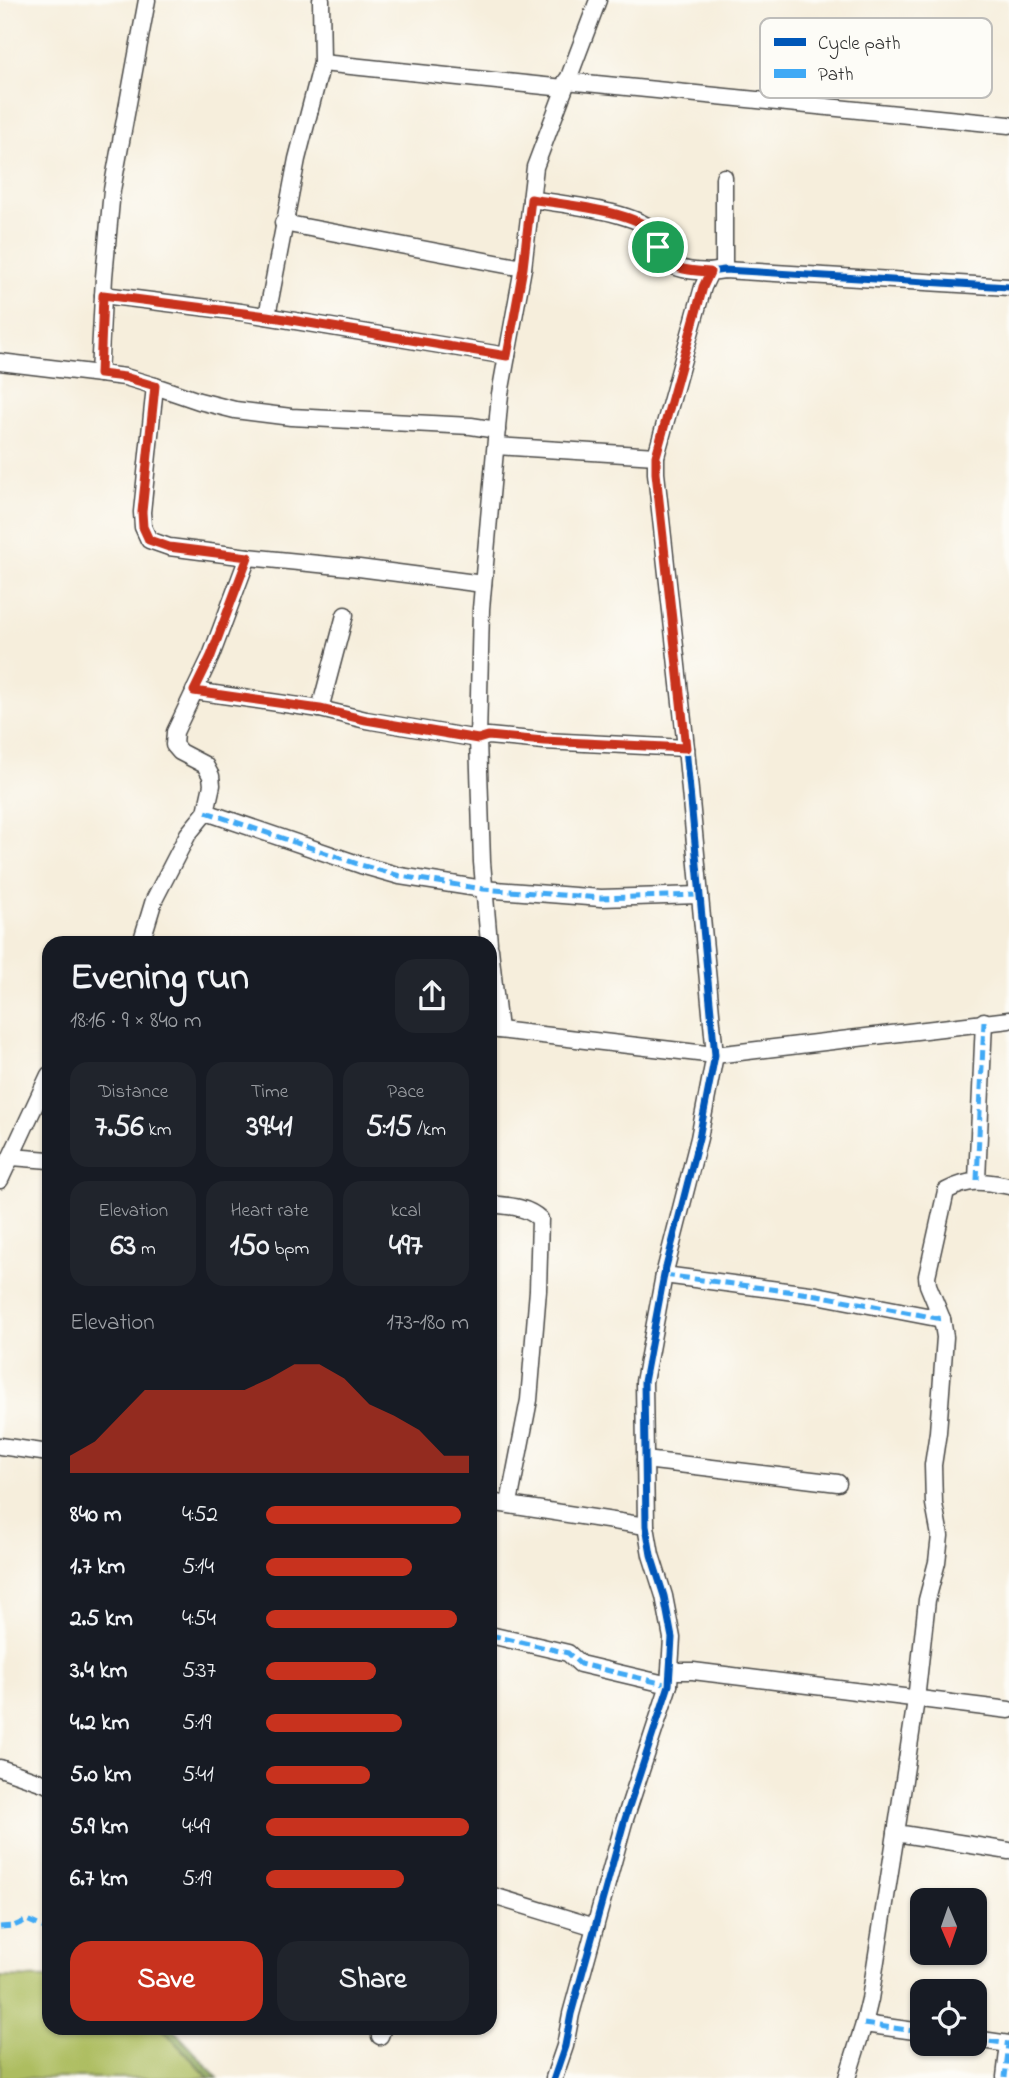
<!DOCTYPE html>
<meta charset="utf-8">
<style>
body{margin:0;font-family:"Indie Flower",sans-serif;background:#20242c;color:#f1f3f6;height:100vh;display:flex;flex-direction:column;font-size:26px;white-space:nowrap}
*{box-sizing:border-box;margin:0}
p{font-size:23px;color:#9ea1a6}
.icon{flex:none;width:38px;height:38px;fill:none;stroke:currentColor;stroke-width:2;stroke-linecap:round;stroke-linejoin:round}
.map{position:relative;flex:1;overflow:hidden}
.side{position:absolute;left:42px;top:936px;width:455px;height:1099px;display:flex;flex-direction:column;background:#171b24;border-radius:21px;box-shadow:0 2px 5px #0004}
.side>*{flex:none}
.needle{width:46px;rotate:178deg}
.fabs{position:absolute;left:910px;top:1888px;display:grid;gap:14px}
.fabs a{display:grid;place-items:center;width:77px;height:77px;border-radius:14px;background:#171b24;box-shadow:0 2px 5px #0004;font-size:35px}
.pin{position:absolute;display:grid;place-items:center;width:60px;height:60px;color:#fff;margin:-30px;border:4px solid #fff;border-radius:50%;box-shadow:0 2px 7px #0007}
.round{display:grid;place-items:center;flex:none;width:74px;height:74px;border-radius:21px;background:#20242c}
.summary{display:flex;align-items:center;justify-content:space-between;height:119px;padding:0 28px}
h1{font-size:38px;font-weight:800;line-height:52px}
.metrics{display:grid;grid-template-columns:repeat(3,1fr);gap:10px;height:119px;padding:7px 28px}
.metrics div{display:grid;align-content:center;border-radius:18px;background:#20242c;text-align:center}
.metrics b{font-size:30px;font-weight:800}
.metrics small{font-size:19px;font-weight:400}
.metrics p{font-size:19px}
.chart{height:196px;padding:14px 28px}
.chart p{display:flex;justify-content:space-between}
.chart svg{width:100%;height:126px;margin-top:7px;fill:#c8321e;opacity:.7}
.button{display:flex;gap:14px;margin-top:auto;padding:14px 28px}
.button a{flex:1;height:80px;border-radius:21px;background:#c8321e;color:#fff;font-size:28px;font-weight:800;line-height:80px;text-align:center}
.button a+a{background:#20242c;color:#f1f3f6}
ul{padding:0 28px;list-style:none;font-size:23px}
li{display:grid;grid-template-columns:112px 84px 1fr;align-items:center;height:52px}
li i{height:18px;border-radius:9px;background:#c8321e}
.map>svg:first-child{display:block}
</style>
<div class="map">
<svg width="1009" height="2078" viewBox="0 0 1009 2078">
<rect width="100%" height="100%" fill="#fdfcf7"/>
<filter id="ink" filterUnits="userSpaceOnUse"><feTurbulence type="fractalNoise" baseFrequency=".0143" numOctaves="2"/><feDisplacementMap in="SourceGraphic" scale="14" xChannelSelector="R" yChannelSelector="G"/><feConvolveMatrix kernelMatrix="1 2 1 2 8 2 1 2 1" color-interpolation-filters="sRGB"/></filter>
<filter id="wash" filterUnits="userSpaceOnUse"><feTurbulence type="fractalNoise" baseFrequency=".00686" numOctaves="4" result="noise"/><feDisplacementMap in="SourceGraphic" scale="28" xChannelSelector="R" yChannelSelector="G"/><feGaussianBlur stdDeviation="1.57" result="paint"/><feColorMatrix in="noise" values="0 0 0 0 0 0 0 0 0 0 0 0 0 0 0 0 0 1.4 0 .05"/><feComposite in="paint" operator="in"/></filter>
<g filter="url(#wash)">
<rect width="100%" height="100%" fill="#f6eedc"/>
<polygon fill="#adbd60" stroke="#6c7446" stroke-width="2" points="0,1977 49,1978 49,2028 162,2028 209,2078 0,2078"/>
<polygon fill="#8aa456" stroke="#5a6840" stroke-width="2" points="162,2028 172,2028 218,2078 209,2078"/>
</g>
<g filter="url(#ink)">
<g fill="none" stroke-linecap="round" stroke-linejoin="round">
<g stroke="#494846" stroke-width="19">
<g id="minor">
<polyline points="322,63 564,88"/>
<polyline points="566,81 1009,125"/>
<polyline points="724,177 724,270"/>
<path d="M531,199c33,6 102,11 125,34 4,36 23,37 54,39"/>
<polyline points="283,223 523,268"/>
<polyline points="103,295 241,312 507,356"/>
<polyline points="267,316 297,159 322,63 321,0"/>
<polyline points="0,362 125,377 155,386 142,512 143,527 149,540 169,547 248,557 211,656 175,732 174,745 180,752 205,765 211,776 212,785 206,812 188,834 154,900 141,943"/>
<polyline points="99,374 104,277 112,190 147,0"/>
<polyline points="155,386 199,401 235,410 291,417 471,426 497,430"/>
<polyline points="496,446 656,456"/>
<polyline points="248,557 359,568 483,584"/>
<polyline points="194,691 320,709 366,720 478,739 488,736 544,741 686,748"/>
<polyline points="320,709 345,615"/>
<polyline points="206,812 361,865 400,876 483,889 601,898 700,895"/>
<polyline points="489,943 482,862 478,739 481,609 500,394 523,268 535,167 598,0"/>
<polyline points="490,949 499,1030"/>
<polyline points="490,1029 715,1055 1009,1020"/>
<polyline points="12,1157 49,1160"/>
<polyline points="0,1180 49,1075"/>
<polyline points="977,1180 984,1021"/>
<path d="M490,1204c18,2 36,2 50,15l-2,71 -9,110 -20,103"/>
<polyline points="664,1275 817,1295 942,1319"/>
<polyline points="0,1446 49,1453"/>
<polyline points="645,1460 838,1483"/>
<polyline points="490,1502 646,1526"/>
<polyline points="490,1635 568,1653 580,1664 669,1685"/>
<polyline points="670,1671 693,1671 1009,1710"/>
<polyline points="0,1768 49,1785"/>
<path d="M896,1833l20,-133 11,-100 10,-38 3,-26 -6,-32 -1,-39 5,-33 7,-95 -3,-18 -14,-34 -1,-9 19,-85c25,-13 36,-10 63,-5"/>
<polyline points="490,1895 595,1927"/>
<polyline points="864,2024 922,2032"/>
<polyline points="380,2036 383,2028"/>
<polyline points="975,2039 1009,2044 1005,2077"/>
<polyline points="554,2078 565,2046 571,2014 624,1822 669,1685 672,1638 664,1596 651,1555 646,1526 644,1382 664,1275 699,1138 715,1055 686,748 656,473 656,456 703,287 710,272 724,270 1009,287"/>
<polyline points="847,2078 864,2024 870,1999 896,1833 1009,1851"/>
</g>
</g>
<use href="#minor" stroke="#fff" stroke-width="16"/>
<g stroke="#3fa9f5" stroke-width="5" stroke-dasharray="10 5" stroke-linecap="butt">
<polyline points="103,295 241,312 507,356"/>
<polyline points="194,691 320,709 366,720 478,739 488,736 544,741 686,748"/>
<polyline points="206,812 361,865 400,876 483,889 601,898 700,895"/>
<polyline points="977,1180 984,1021"/>
<polyline points="664,1275 817,1295 942,1319"/>
<polyline points="490,1635 568,1653 580,1664 669,1685"/>
<polyline points="0,1927 14,1926 27,1920 49,1930"/>
<polyline points="864,2024 922,2032"/>
<polyline points="975,2039 1009,2044 1005,2077"/>
</g>
<g stroke="#fdfcf7" stroke-width="11">
<polyline id="cycleway" points="554,2078 565,2046 571,2014 624,1822 669,1685 672,1638 664,1596 651,1555 646,1526 644,1382 664,1275 699,1138 715,1055 686,748 656,473 656,456 703,287 710,272 724,270 1009,287"/>
</g>
<use href="#cycleway" stroke="#0057b8" stroke-width="7"/>
</g>
</g>
<g fill="none" stroke-linecap="round" stroke-linejoin="round" filter="url(#ink)">
<g stroke="#fff" stroke-width="14">
<path id="route" d="M531,199c34,6 101,11 125,34 4,36 23,37 54,39l-7,15 -47,169v17l30,275 -142,-7 -56,-5 -10,3 -112,-19 -46,-11 -126,-18 17,-35 37,-99 -79,-10 -20,-7 -6,-13 -1,-15 13,-126 -30,-9 -25,-3 3,-79 164,21 240,40 16,-88z"/>
</g>
<use href="#route" stroke="#c8321e" stroke-width="9"/>
</g>
<rect x="760" y="18" width="232" height="80" rx="10" fill="#fdfcf7" stroke="#bebdba" stroke-width="2"/>
<rect x="774" y="38" width="32" height="8" fill="#0057b8"/>
<rect x="774" y="69" width="32" height="9" fill="#3fa9f5"/>
<g font-size="19" fill="#2b2b2b">
<text x="818" y="49">Cycle path</text>
<text x="818" y="80">Path</text>
</g>
</svg>
<div class="fabs">
<a><svg class="needle" viewBox="-14 -14 28 28"><path d="M0-13l5 13h-10z" fill="#e53935"/><path d="M0 13l5-13h-10z" fill="#9ea1a6"/></svg></a>
<a><svg class="icon" aria-label="locate" viewBox="0 0 24 24"><circle cx="12" cy="12" r="6"/><path d="M12 2v4M12 18v4M2 12h4M18 12h4"/></svg></a>
</div>
<div class="pin" style="left:658px;top:247px;background:#1e9e55"><svg class="icon" aria-label="arrive" viewBox="0 0 24 24"><path d="M6 21V4h12l-3 4 3 4H6"/></svg></div>
<section class="side">
<div class="summary"><div><h1>Evening run</h1><p>18:16 · 9 × 840 m</p></div><a class="round"><svg class="icon" aria-label="share" viewBox="0 0 24 24"><path d="M12 15V3M7 8l5-5 5 5M5 13v7h14v-7"/></svg></a></div>
<div class="metrics">
<div><p>Distance</p><b>7.56<small> km</small></b></div>
<div><p>Time</p><b>39:41</b></div>
<div><p>Pace</p><b>5:15<small> /km</small></b></div>
</div>
<div class="metrics">
<div><p>Elevation</p><b>63<small> m</small></b></div>
<div><p>Heart rate</p><b>150<small> bpm</small></b></div>
<div><p>kcal</p><b>497</b></div>
</div>
<div class="chart"><p><span>Elevation</span>173–180 m</p>
<svg viewBox="0 0 160 44" preserveAspectRatio="none"><path d="M0 44V38L10 33L20 24L30 15L40 15L50 15L60 15L70 15L80 11L90 6L100 6L110 11L120 20L130 24L140 29L150 38L160 38V44z"/></svg>
</div>
<ul>
<li><b>840 m</b>4:52<i style="width:96%"></i></li>
<li><b>1.7 km</b>5:14<i style="width:72%"></i></li>
<li><b>2.5 km</b>4:54<i style="width:94%"></i></li>
<li><b>3.4 km</b>5:37<i style="width:54%"></i></li>
<li><b>4.2 km</b>5:19<i style="width:67%"></i></li>
<li><b>5.0 km</b>5:41<i style="width:51%"></i></li>
<li><b>5.9 km</b>4:49<i style="width:100%"></i></li>
<li><b>6.7 km</b>5:19<i style="width:68%"></i></li>
</ul>
<div class="button"><a>Save</a><a>Share</a></div>
</section>
</div>
